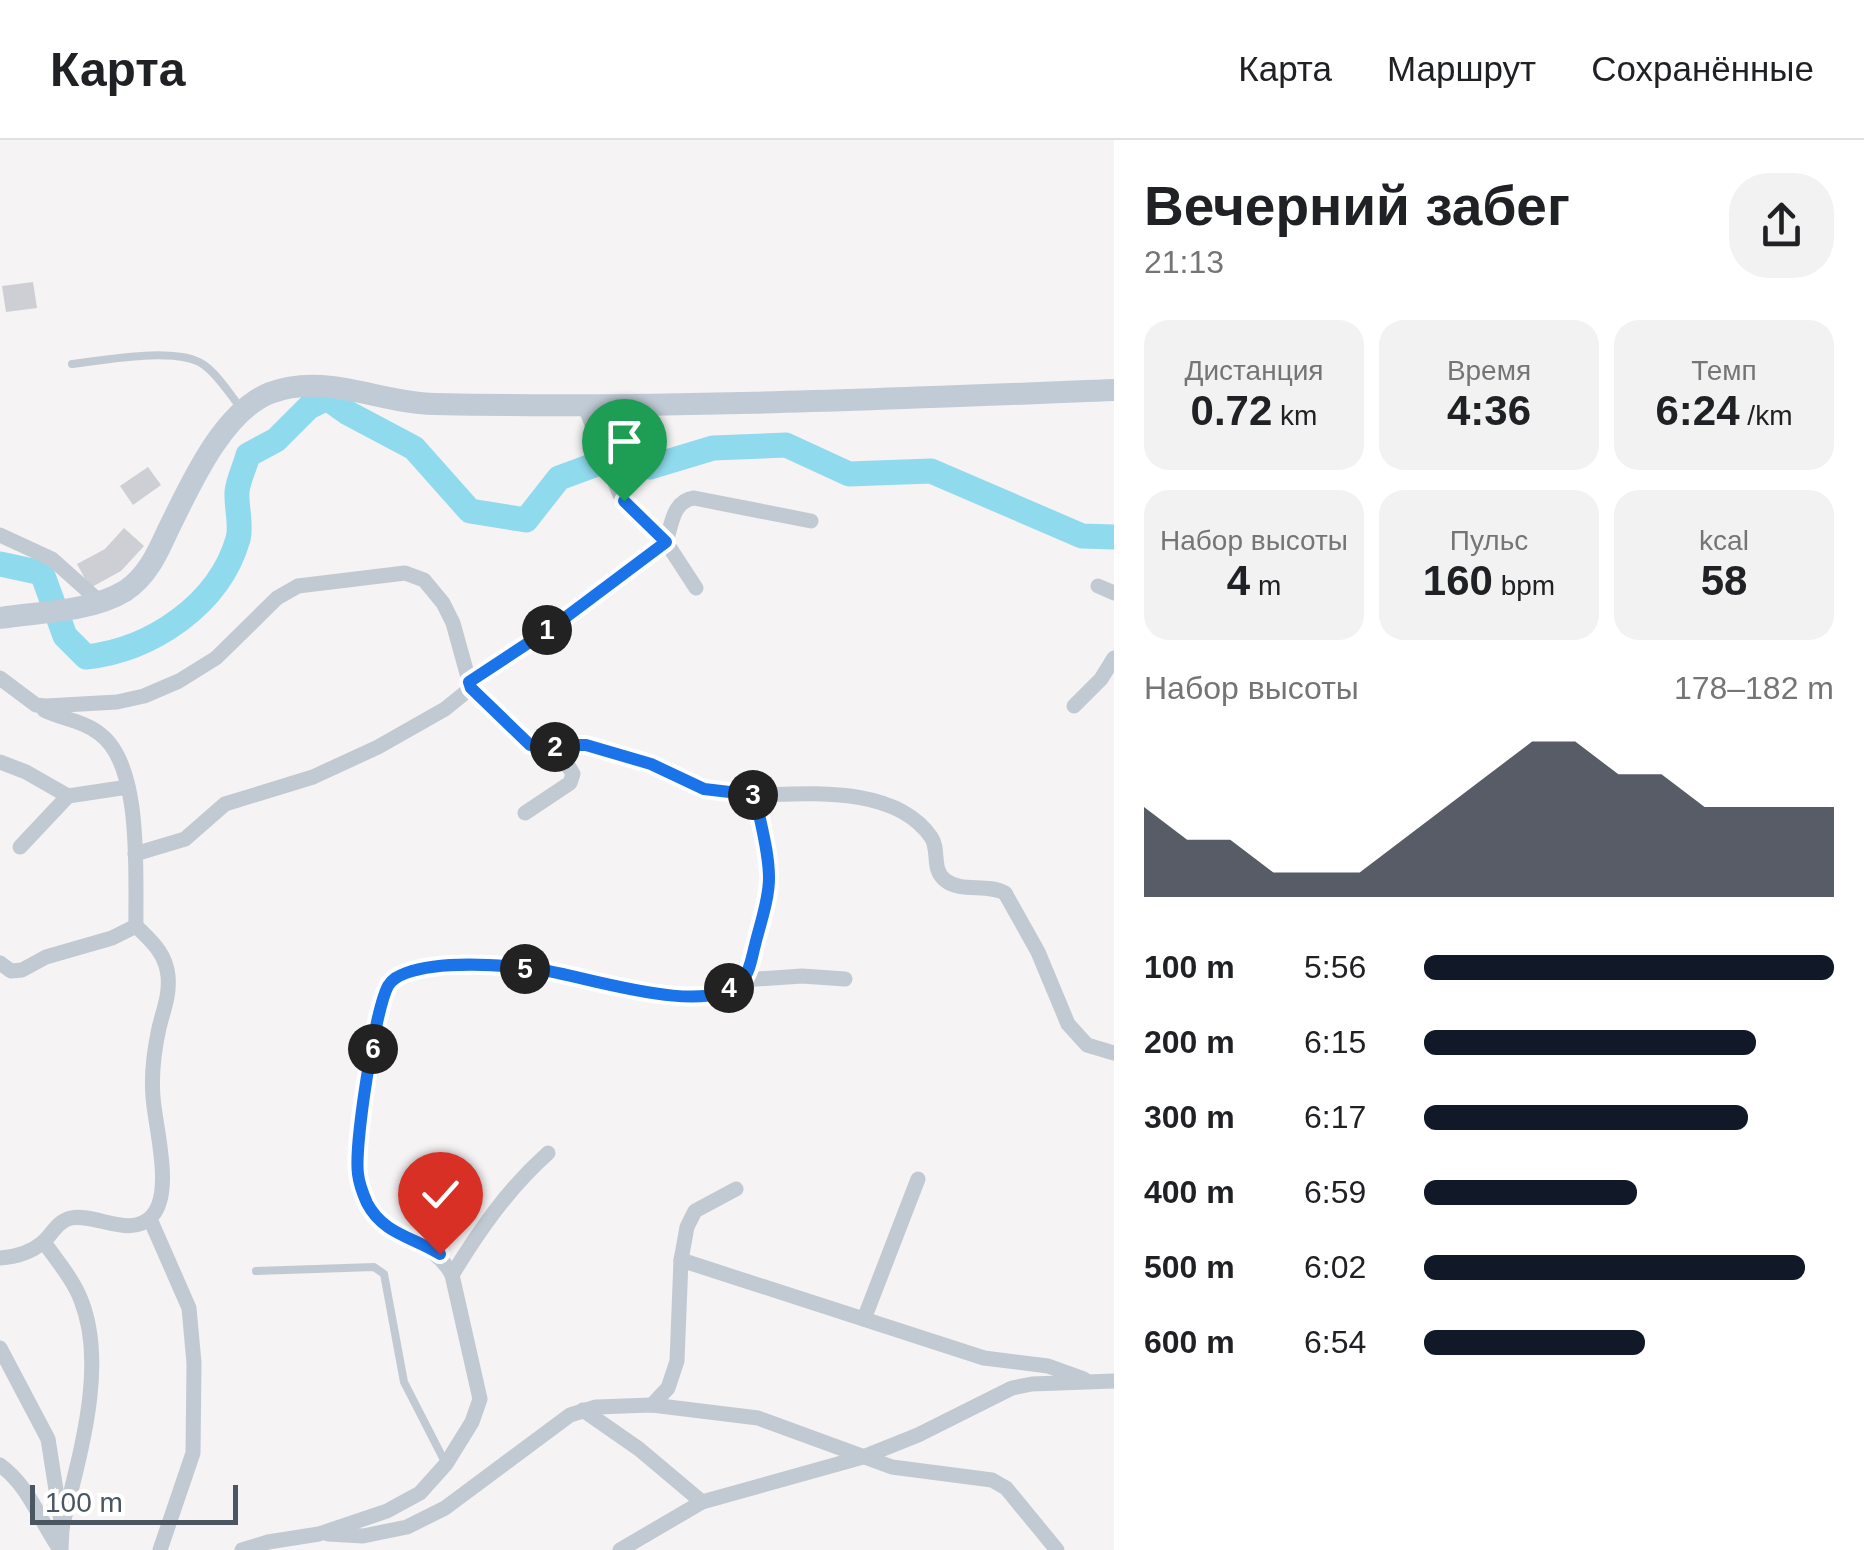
<!DOCTYPE html>
<html lang="ru">
<meta charset="utf-8">
<style>
body{margin:0;font-family:Helvetica,sans-serif;background:#f2f2f2;color:#202124;height:100vh;display:flex;flex-direction:column;font-size:38px;white-space:nowrap}
*{box-sizing:border-box;margin:0}
p{font-size:32px;color:#757577}
.icon{flex:none;width:55px;height:55px;fill:none;stroke:currentColor;stroke-width:2;stroke-linecap:round;stroke-linejoin:round}
.map{position:relative;flex:1;overflow:hidden}
.details{display:flex;flex-direction:column;background:#fff;width:750px}
.details>*{flex:none}
.scale{position:absolute;left:30px;bottom:25px;width:208px;box-sizing:border-box;padding-left:10px;border:5px solid #4a5661;border-top:0;font-size:28px;line-height:35px;white-space:nowrap;color:#4a5661;-webkit-text-stroke:8px #fff;paint-order:stroke}
.pin{position:absolute;display:grid;place-items:center;width:85px;height:85px;color:#fff;margin:-102px -42px;border-radius:50% 50% 50% 0;rotate:-45deg;box-shadow:0 0 10px #0007}
.pin .icon{rotate:45deg}
.km{position:absolute;width:50px;height:50px;margin:-25px;border-radius:50%;background:#222;color:#fff;font-size:28px;line-height:50px;text-align:center}
.round{display:grid;place-items:center;flex:none;width:105px;height:105px;border-radius:40px;background:#f2f2f2}
.head{display:flex;align-items:center;justify-content:space-between;height:170px;padding:0 30px}
h1{font-size:55px;font-weight:600;line-height:75px}
.metrics{display:grid;grid-template-columns:repeat(3,1fr);gap:15px;height:170px;padding:10px 30px}
.metrics div{display:grid;align-content:center;border-radius:25px;background:#f2f2f2;text-align:center}
.metrics b{font-size:42px;font-weight:600}
.metrics small{font-size:28px;font-weight:400}
.metrics p{font-size:28px}
.chart{height:280px;padding:20px 30px}
.chart p{display:flex;justify-content:space-between}
.chart svg{width:100%;height:180px;margin-top:10px;fill:#111827;opacity:.7}
ul{padding:0 30px;list-style:none;font-size:32px}
li{display:grid;grid-template-columns:160px 120px 1fr;align-items:center;height:75px}
li i{height:25px;border-radius:12px;background:#111827}
header{display:flex;align-items:center;gap:60px;box-sizing:border-box;height:140px;padding:0 50px;background:#fff;border-bottom:2px solid #e0e0e0}
header strong{font-size:48px}
nav{display:flex;gap:55px;margin-inline-start:auto;font-size:35px}
main{display:flex;flex:1;min-height:0}
.map>svg:first-child{display:block}
</style>
<header>
<strong>Карта</strong>
<nav><a>Карта</a><a>Маршрут</a><a>Сохранённые</a></nav>
</header>
<main>
<div class="map">
<svg width="1114" height="1410" viewBox="0 0 1114 1410">
<rect width="100%" height="100%" fill="#f5f3f3"/>
<g fill="none" stroke-linecap="round" stroke-linejoin="round">
<path stroke="#90daee" stroke-width="25" d="M0,424l42,9 23,63 21,21c65,-7 133,-52 152,-118 4,-14 -2,-32 -1,-47 1,-12 8,-25 11,-37l28,-15 33,-33 18,-9 21,15 66,35 56,63 56,9 33,-42 57,-21 34,10 63,-19 73,-3 63,29 82,-3 151,65 32,1"/>
</g>
<g fill="#cdcfd5">
<polygon points="33,142 37,168 6,172 2,146"/>
<polygon points="148,327 161,345 133,365 120,346"/>
<polygon points="124,388 144,406 121,431 90,448 77,424 105,409"/>
</g>
<g fill="none" stroke-linecap="round" stroke-linejoin="round">
<g stroke="#c1cad2" stroke-width="8">
<path d="M72,224c32,-4 106,-18 132,1 14,10 25,28 36,42"/>
<polyline points="256,1131 374,1127 384,1134 404,1242 446,1324"/>
</g>
<g stroke="#c1cad2" stroke-width="15">
<polyline points="0,395 52,419 99,461"/>
<polyline points="1098,446 1114,453"/>
<path d="M696,448l-30,-46c6,-19 7,-41 28,-44l117,23"/>
<polyline points="0,538 36,565 46,566 117,562 144,556 179,541 216,518 277,458 298,446 405,433 424,440 443,463 453,483 471,548 445,569 378,607 313,637 225,664 185,699 135,714"/>
<polyline points="469,542 553,486 666,402 620,355 584,264"/>
<polyline points="1074,566 1101,539 1114,518"/>
<polyline points="0,622 26,632 68,656 128,647"/>
<path d="M755,655c54,-1 140,-10 176,42 9,13 0,32 14,43 16,13 42,3 60,13l33,59 30,72 19,21 27,8"/>
<polyline points="525,673 570,643 573,634 569,627 538,610"/>
<polyline points="20,707 68,656"/>
<polyline points="0,823 11,831 22,830 46,817 112,798 136,786"/>
<polyline points="743,840 802,836 845,839"/>
<polyline points="150,1079 189,1168 194,1223 193,1313 160,1410"/>
<path d="M44,1102c13,19 29,37 37,58 27,68 -3,159 -19,228"/>
<path d="M0,1118c15,-1 30,-5 42,-15 10,-8 15,-22 29,-25 25,-5 60,21 81,-2 22,-24 3,-89 1,-119 -2,-24 1,-46 6,-69 4,-17 11,-33 9,-52 -2,-23 -17,-35 -32,-50 -1,-50 7,-160 -36,-192 -16,-13 -38,-15 -56,-24"/>
<polyline points="681,1120 984,1218 1048,1226 1084,1239"/>
<path d="M452,1135c28,-46 56,-86 96,-122"/>
<polyline points="864,1179 918,1039"/>
<polyline points="0,1208 48,1299 62,1388 61,1410"/>
<polyline points="652,1265 668,1248 677,1221 681,1120 687,1087 695,1071 736,1049"/>
<polyline points="583,1270 639,1309 702,1362 863,1317 918,1295 1012,1248 1032,1244 1114,1241"/>
<path d="M0,1325c29,21 39,54 59,83"/>
<polyline points="328,1394 363,1396 407,1387 445,1368 570,1275 596,1267 652,1265 758,1278 892,1327 992,1340 1006,1348 1057,1410"/>
<path d="M242,1410l26,-8 51,-8 68,-23 33,-18 26,-29 26,-42 8,-23 -28,-124c-20,-40 -70,-33 -88,-77 -17,-43 1,-98 8,-142 3,-18 7,-60 18,-73 12,-14 32,-13 49,-15 35,-3 72,-3 106,2 42,8 166,49 198,10 8,-10 9,-25 12,-36 5,-21 14,-45 14,-67 0,-26 -9,-55 -14,-82l-51,-6 -53,-25 -65,-19h-56l-59,-57"/>
<polyline points="620,1410 702,1362"/>
</g>
<path stroke="#c1cbd6" stroke-width="22" d="M0,478c39,-6 90,-6 125,-27 22,-14 33,-39 43,-61 22,-44 54,-118 102,-137 56,-21 108,10 164,11 226,5 454,-5 680,-14"/>
</g>
<g fill="none" stroke-linecap="round" stroke-linejoin="round">
<g stroke="#fff" stroke-width="20">
<path id="route" d="M440,1114c-27,-17 -57,-20 -73,-51 -4,-9 -8,-20 -9,-29 -4,-28 17,-164 30,-188 4,-7 10,-10 18,-13 36,-13 98,-8 136,-3 43,6 166,49 200,11 8,-9 10,-25 13,-36 5,-21 14,-45 14,-67 0,-27 -9,-56 -14,-83l-51,-6 -53,-25 -65,-19h-56l-59,-57 -2,-6 85,-56 112,-84 -42,-41"/>
</g>
<use href="#route" stroke="#1a73e8" stroke-width="12"/>
</g>
</svg>
<div class="scale">100 m</div>
<div class="pin" style="left:624px;top:361px;background:#1e9e55"><svg class="icon" aria-label="arrive" viewBox="0 0 24 24"><path d="M6 21V4h12l-3 4 3 4H6"/></svg></div>
<div class="pin" style="left:440px;top:1114px;background:#d93025"><svg class="icon" aria-label="check" viewBox="0 0 24 24"><path d="M5 12l5 5 9-10"/></svg></div>
<b class="km" style="left:547px;top:490px">1</b>
<b class="km" style="left:555px;top:607px">2</b>
<b class="km" style="left:753px;top:655px">3</b>
<b class="km" style="left:729px;top:848px">4</b>
<b class="km" style="left:525px;top:829px">5</b>
<b class="km" style="left:373px;top:909px">6</b>
</div>
<section class="details">
<div class="head"><div><h1>Вечерний забег</h1><p>21:13</p></div><a class="round"><svg class="icon" aria-label="share" viewBox="0 0 24 24"><path d="M12 15V3M7 8l5-5 5 5M5 13v7h14v-7"/></svg></a></div>
<div class="metrics">
<div><p>Дистанция</p><b>0.72<small> km</small></b></div>
<div><p>Время</p><b>4:36</b></div>
<div><p>Темп</p><b>6:24<small> /km</small></b></div>
</div>
<div class="metrics">
<div><p>Набор высоты</p><b>4<small> m</small></b></div>
<div><p>Пульс</p><b>160<small> bpm</small></b></div>
<div><p>kcal</p><b>58</b></div>
</div>
<div class="chart"><p><span>Набор высоты</span>178–182 m</p>
<svg viewBox="0 0 160 44" preserveAspectRatio="none"><path d="M0 44V22L10 30L20 30L30 38L40 38L50 38L60 30L70 22L80 14L90 6L100 6L110 14L120 14L130 22L140 22L150 22L160 22V44z"/></svg>
</div>
<ul>
<li><b>100 m</b>5:56<i style="width:100%"></i></li>
<li><b>200 m</b>6:15<i style="width:81%"></i></li>
<li><b>300 m</b>6:17<i style="width:79%"></i></li>
<li><b>400 m</b>6:59<i style="width:52%"></i></li>
<li><b>500 m</b>6:02<i style="width:93%"></i></li>
<li><b>600 m</b>6:54<i style="width:54%"></i></li>
</ul>
</section>
</main>
